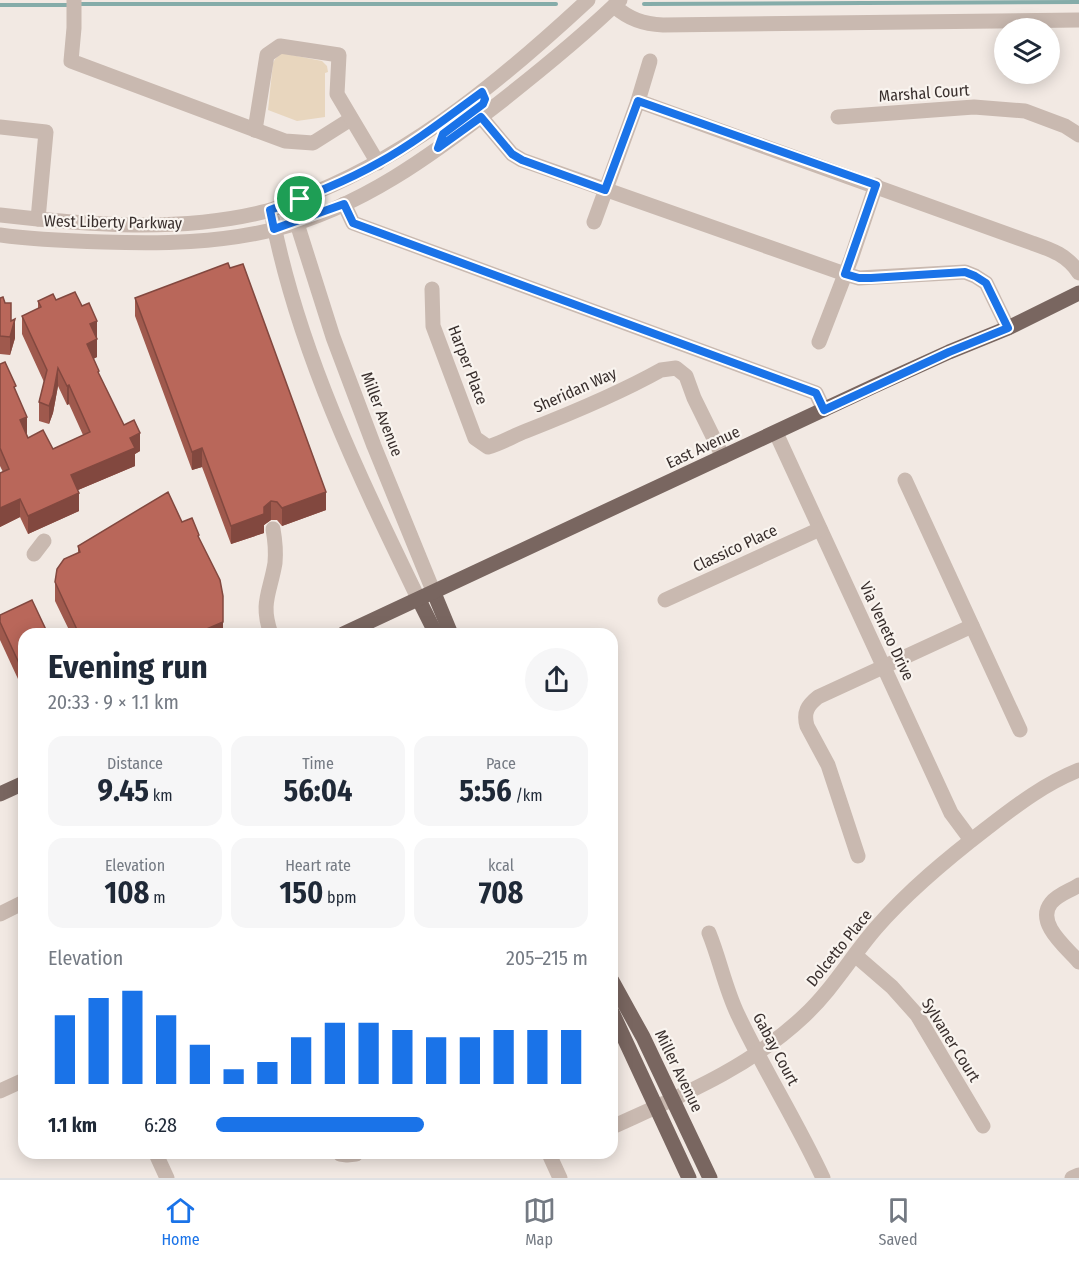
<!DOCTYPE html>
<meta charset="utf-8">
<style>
body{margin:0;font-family:"Fira Sans Condensed",sans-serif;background:#f6f6f7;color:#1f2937;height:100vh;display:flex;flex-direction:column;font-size:22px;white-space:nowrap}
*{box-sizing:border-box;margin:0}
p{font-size:20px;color:#747a83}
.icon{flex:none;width:33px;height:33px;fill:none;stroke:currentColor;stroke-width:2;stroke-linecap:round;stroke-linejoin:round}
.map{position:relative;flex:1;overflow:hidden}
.panel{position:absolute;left:18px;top:628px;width:600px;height:531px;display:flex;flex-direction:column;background:#fff;border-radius:18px;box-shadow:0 3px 15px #0003}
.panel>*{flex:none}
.tools{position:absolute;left:994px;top:18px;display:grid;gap:12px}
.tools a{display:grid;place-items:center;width:66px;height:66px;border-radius:50%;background:#fff;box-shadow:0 3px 15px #0003;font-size:30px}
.pin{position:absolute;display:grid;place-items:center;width:51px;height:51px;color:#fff;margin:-26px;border:3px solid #fff;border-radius:50%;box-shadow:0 2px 6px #0007}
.round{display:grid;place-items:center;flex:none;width:63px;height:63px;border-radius:32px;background:#f6f6f7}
.summary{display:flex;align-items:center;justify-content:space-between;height:102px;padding:0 30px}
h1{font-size:33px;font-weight:700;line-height:45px}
.stats{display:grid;grid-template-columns:repeat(3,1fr);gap:9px;height:102px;padding:6px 30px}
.stats div{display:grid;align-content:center;border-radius:15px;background:#f6f6f7;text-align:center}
.stats b{font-size:30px;font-weight:700}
.stats small{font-size:16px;font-weight:400}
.stats p{font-size:16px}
.chart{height:168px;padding:12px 30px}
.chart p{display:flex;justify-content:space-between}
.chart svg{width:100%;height:108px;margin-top:6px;stroke:#1a73e8;stroke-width:6}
ul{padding:0 30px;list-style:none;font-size:20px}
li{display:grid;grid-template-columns:96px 72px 1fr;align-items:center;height:45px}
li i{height:15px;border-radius:8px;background:#1a73e8}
.dock{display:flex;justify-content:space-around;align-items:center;height:84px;border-top:2px solid #e0e1e3;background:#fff;font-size:16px;color:#747a83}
.dock a{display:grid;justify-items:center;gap:3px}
.dock .current{color:#1a73e8}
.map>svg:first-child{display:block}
</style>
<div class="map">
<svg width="1079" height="1178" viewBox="0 0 1079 1178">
<rect width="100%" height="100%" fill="#f2e9e3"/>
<polygon fill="#e8d6be" points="282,53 322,61 327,66 328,72 325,73 325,117 297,121 268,110 273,63 275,59"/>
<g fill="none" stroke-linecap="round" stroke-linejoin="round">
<g stroke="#85aca9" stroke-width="4">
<polyline points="79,4 556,4"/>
<polyline points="644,4 1079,2"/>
<polyline points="0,5 71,5"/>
</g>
<g stroke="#c9b9b0" stroke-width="15">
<polyline points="74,0 74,28 71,61 285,141 313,143 351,119"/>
<path d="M614,6c15,13 29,18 49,19l416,-5"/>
<polyline points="638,101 650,61"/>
<polyline points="481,117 512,154 522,160 845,274 859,278 965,272 975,276 986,283 1008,328"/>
<polyline points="838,117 974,107 1025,111 1065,126 1079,135"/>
<polyline points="0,127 46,132 38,219"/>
<polyline points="255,130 267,55 280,46 339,55 337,94 378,163"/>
<polyline points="344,204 353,223 816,393 824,410"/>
<polyline points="294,214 333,337 374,446 434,593"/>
<path d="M0,215c88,10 181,18 267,-4 16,-4 32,-12 47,-18 104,-43 192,-117 274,-193"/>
<path d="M273,221c27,134 87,257 146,379"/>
<path d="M594,222l44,-121 394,142c20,7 35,12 47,30"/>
<path d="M0,235c34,5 69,6 104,7 58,2 115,1 172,-13 84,-21 156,-74 223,-126 42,-33 83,-66 121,-103"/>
<path d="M432,289l1,37 42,112 13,9c14,-4 25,-11 38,-16 46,-18 92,-37 135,-61l15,-2 10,8 8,22 29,59"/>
<polyline points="819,342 851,259 876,185"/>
<polyline points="776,433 951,813 971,840"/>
<polyline points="905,480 1020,730"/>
<polyline points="34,554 44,541"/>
<polyline points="665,600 820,529"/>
<path d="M271,634c-11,-31 -1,-41 4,-71 1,-11 0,-23 -2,-34"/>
<path d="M858,856l-30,-91 -21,-39c-4,-14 1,-21 11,-29l154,-71"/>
<path d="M1079,885c-9,6 -21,9 -28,18 -16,20 16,45 28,59"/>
<polyline points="0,914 24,902"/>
<path d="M709,933c11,27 16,55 29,82 26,55 59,107 85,163"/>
<polyline points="855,955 892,987 917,1015 983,1126"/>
<polyline points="0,1091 24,1080"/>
<path d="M612,1127c68,-31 137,-59 192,-111 28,-26 47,-59 72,-88 33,-38 72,-70 111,-100 30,-23 57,-44 92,-58"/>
<polyline points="156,1154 167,1178"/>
<polyline points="340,1154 347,1155 356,1154"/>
<polyline points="549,1154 560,1178"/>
<polyline points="1072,1178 1079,1175"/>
</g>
<g stroke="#796660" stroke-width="15">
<polyline points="434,593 451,634"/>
<polyline points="419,600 436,634"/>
<polyline points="343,634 872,387 949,352 1008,328 1079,293"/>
<polyline points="0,794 24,783"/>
<polyline points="612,981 643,1037 710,1178"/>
<polyline points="612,1012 689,1178"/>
</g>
</g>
<g fill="#9f594d">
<polygon points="0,298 11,321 15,338 10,355 0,354"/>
<polygon points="135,298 326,510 282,526 277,520 271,520 264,525 264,533 231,544 202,467 192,470 135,316"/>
<polygon points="56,300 82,306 97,321 97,357 93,359 99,375 124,425 140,451 135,454 135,466 78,490 79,511 28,534 20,517 0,527 0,473 3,472 0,466 0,364 16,394 28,438 53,449 83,435 69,404 67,405 58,386 53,413 49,424 39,421 39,402 44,382 22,334 22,316 38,309 38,301"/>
<polygon points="182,522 199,540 223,634 71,634 55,601 55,582 78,553 78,546"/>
<polygon points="0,615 24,634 24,692 0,640"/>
</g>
<g fill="#82483f">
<polygon points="15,319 15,338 10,355 10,337"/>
<polygon points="97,321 97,357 87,362 87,344 90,324"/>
<polygon points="58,368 58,386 53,413 49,424 49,406"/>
<polygon points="69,385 69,404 67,405 67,386"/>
<polygon points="27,417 27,435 20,420"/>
<polygon points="140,433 140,451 135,454 135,466 71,493 71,475 130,438"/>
<polygon points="202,448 202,467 192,470 192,452"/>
<polygon points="326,492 326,510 282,526 282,508"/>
<polygon points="79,493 79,511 28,534 28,516"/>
<polygon points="20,499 20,517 0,527 0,508"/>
<polygon points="271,501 271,520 264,525 264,533 231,544 231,526 264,507"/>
<polygon points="223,622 223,634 195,634"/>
</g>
<g fill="#b9675a" stroke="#82483f" stroke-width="1.5">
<polygon points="228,263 230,268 243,264 326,492 282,508 277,502 271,501 264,507 264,514 231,526 202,448 192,452 135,298"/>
<polygon points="75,292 82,306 89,303 97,321 90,324 97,339 87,344 99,371 98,372 124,425 134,420 140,433 130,438 135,448 71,475 79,493 28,516 20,499 0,508 0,473 9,469 0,448 0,364 5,362 16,386 14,387 27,417 20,420 28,438 43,430 53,449 90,432 69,385 67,386 58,368 53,395 49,406 39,402 47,370 22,316 41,307 38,301 53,294 56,300"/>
<polygon points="3,297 5,303 11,303 11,321 15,319 10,337 0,336 0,298"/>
<polygon points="168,492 182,522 192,518 199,535 198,536 220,580 223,596 223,622 195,634 79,634 55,582 57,569 64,559 80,552 78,546"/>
<polygon points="32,600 48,634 24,634 24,674 0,622 0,615"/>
</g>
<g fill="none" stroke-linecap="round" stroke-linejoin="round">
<g stroke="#fff" stroke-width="12">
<path id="route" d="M482,92l3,7 -2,5 -40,30 -5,14 43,-31 31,37 10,6 83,30 33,-89 238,84 -31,89 14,4h12l94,-6 10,4 11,7 22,45 -59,24 -125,58 -8,-17 -463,-170 -9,-19 -70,25 -4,-19c38,-14 75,-28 110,-48 36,-20 69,-46 102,-70z"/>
</g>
<use href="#route" stroke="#1a73e8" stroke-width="8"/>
</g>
<g text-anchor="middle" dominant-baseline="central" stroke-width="4.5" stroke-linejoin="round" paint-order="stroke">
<g font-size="16" fill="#392f2d" stroke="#f9f4ef">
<text transform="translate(924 93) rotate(-4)">Marshal Court</text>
<text transform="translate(113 222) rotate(1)">West Liberty Parkway</text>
<text transform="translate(468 365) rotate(69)">Harper Place</text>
<text transform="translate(575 390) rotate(-24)">Sheridan Way</text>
<text transform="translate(382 414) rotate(69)">Miller Avenue</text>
<text transform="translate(703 447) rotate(-25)">East Avenue</text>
<text transform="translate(735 548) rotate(-25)">Classico Place</text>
<text transform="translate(887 631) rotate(65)">Via Veneto Drive</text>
<text transform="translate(839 948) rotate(-51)">Dolcetto Place</text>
<text transform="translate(951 1040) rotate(58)">Sylvaner Court</text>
<text transform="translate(776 1049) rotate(62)">Gabay Court</text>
<text transform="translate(679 1071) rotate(64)">Miller Avenue</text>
</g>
</g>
</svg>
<div class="tools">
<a><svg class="icon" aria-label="layers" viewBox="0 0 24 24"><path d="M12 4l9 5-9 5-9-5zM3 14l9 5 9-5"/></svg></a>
</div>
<div class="pin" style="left:300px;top:199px;background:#1e9e55"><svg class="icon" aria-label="arrive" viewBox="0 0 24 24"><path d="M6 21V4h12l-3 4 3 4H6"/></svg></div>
<section class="panel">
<div class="summary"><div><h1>Evening run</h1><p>20:33 · 9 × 1.1 km</p></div><a class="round"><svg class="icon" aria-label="share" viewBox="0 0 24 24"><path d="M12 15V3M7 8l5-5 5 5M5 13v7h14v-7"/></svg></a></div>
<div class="stats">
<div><p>Distance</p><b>9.45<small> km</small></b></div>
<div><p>Time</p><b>56:04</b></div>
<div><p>Pace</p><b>5:56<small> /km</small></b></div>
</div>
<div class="stats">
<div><p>Elevation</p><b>108<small> m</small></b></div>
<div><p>Heart rate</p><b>150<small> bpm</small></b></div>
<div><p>kcal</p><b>708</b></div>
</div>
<div class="chart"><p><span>Elevation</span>205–215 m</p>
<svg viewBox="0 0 160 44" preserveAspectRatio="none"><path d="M5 44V16M15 44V9M25 44V6M35 44V16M45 44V28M55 44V38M65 44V35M75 44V25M85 44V19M95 44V19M105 44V22M115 44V25M125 44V25M135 44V22M145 44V22M155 44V22"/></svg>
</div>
<ul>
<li><b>1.1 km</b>6:28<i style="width:56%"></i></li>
</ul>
</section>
</div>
<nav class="dock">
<a class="current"><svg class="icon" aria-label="home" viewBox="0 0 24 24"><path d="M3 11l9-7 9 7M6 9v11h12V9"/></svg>Home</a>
<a><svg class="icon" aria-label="map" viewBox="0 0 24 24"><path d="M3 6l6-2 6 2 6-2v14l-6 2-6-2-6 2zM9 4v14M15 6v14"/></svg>Map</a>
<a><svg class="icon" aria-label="saved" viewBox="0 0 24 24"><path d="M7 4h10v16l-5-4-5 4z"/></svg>Saved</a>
</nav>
